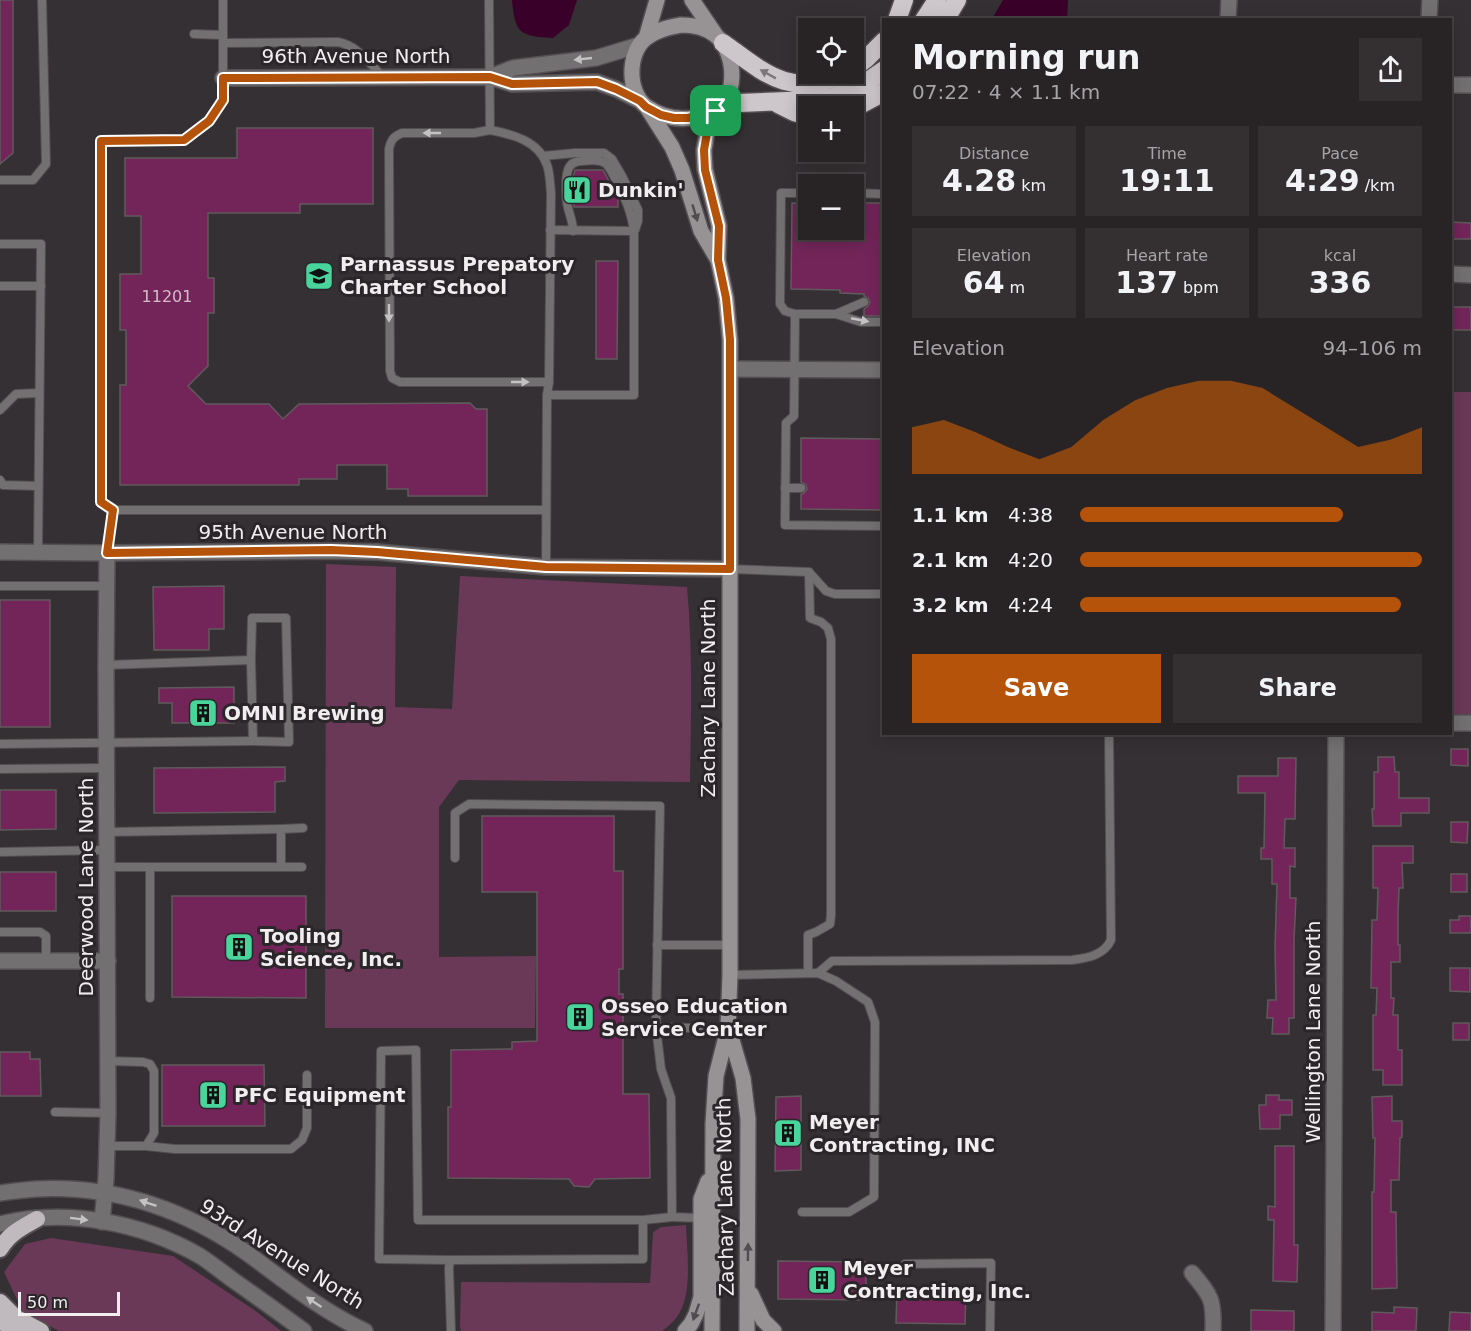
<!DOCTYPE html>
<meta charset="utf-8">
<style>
body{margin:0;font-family:"DejaVu Sans",sans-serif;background:#343032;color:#f1f3f6;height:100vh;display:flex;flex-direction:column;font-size:22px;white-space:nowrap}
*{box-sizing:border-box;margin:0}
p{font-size:20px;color:#a5a4a7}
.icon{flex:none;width:33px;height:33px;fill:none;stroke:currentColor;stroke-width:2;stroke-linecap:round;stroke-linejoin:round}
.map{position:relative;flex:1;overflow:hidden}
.panel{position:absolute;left:882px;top:18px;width:570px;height:717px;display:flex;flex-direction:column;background:#282426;border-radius:0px;box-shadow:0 3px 15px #0003,0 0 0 2px #444143}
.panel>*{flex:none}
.fabs{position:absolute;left:798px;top:18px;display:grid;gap:12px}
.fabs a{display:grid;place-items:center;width:66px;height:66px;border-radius:0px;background:#282426;box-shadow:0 3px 15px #0003,0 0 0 2px #444143;font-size:30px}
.scale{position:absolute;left:18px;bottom:15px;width:102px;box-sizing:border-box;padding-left:6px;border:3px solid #f1eef0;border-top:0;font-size:16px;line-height:21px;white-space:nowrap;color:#f1eef0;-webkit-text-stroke:4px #2b2629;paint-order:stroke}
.pin{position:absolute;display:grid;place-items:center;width:51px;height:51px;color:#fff;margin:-26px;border-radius:12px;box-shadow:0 3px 9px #0006}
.round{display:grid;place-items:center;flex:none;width:63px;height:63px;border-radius:0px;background:#343032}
.summary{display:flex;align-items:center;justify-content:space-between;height:102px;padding:0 30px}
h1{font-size:33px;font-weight:700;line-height:45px}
.figures{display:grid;grid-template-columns:repeat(3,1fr);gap:9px;height:102px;padding:6px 30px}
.figures div{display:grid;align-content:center;border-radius:0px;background:#343032;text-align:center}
.figures b{font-size:30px;font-weight:700}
.figures small{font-size:16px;font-weight:400}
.figures p{font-size:16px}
.chart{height:168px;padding:12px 30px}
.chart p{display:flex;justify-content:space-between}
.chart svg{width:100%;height:108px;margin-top:6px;fill:#b45309;opacity:.7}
.button{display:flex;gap:12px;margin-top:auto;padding:12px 30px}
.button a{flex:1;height:69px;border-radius:0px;background:#b45309;color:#fff;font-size:24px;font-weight:700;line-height:69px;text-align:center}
.button a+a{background:#343032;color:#f1f3f6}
ul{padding:0 30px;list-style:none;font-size:20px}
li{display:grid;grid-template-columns:96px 72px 1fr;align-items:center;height:45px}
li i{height:15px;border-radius:8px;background:#b45309}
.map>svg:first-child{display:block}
</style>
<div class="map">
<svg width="1471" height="1331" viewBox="0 0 1471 1331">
<rect width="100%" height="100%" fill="#353033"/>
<g fill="#6a3958">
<rect x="1451" y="392" width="20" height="324"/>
<path d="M326,564l70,3 -1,140 57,2 8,-133 227,11c6,65 4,130 3,195l-231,-2 -20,27v150l97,-1 -1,72h-210z"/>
<path d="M686,1225c1,26 6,62 -5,85 -4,9 -11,15 -19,21h-201l-1,-5 1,-44 189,1 3,-51 8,-5z"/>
<polygon points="51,1238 173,1256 257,1312 281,1331 59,1331 23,1312 4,1272 25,1244"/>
</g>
<g fill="#390029">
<path d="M512,0h65l-8,25 -16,13c-33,-2 -38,-4 -41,-38z"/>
<polygon points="1003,0 1068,0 1067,19 992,19"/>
</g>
<g fill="#732559" stroke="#605a5d" stroke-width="1.5">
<polygon points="0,0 13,0 13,153 0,164"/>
<polygon points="237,128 373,128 373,204 300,204 300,213 208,213 208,278 214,278 214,313 208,313 208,366 188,386 206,404 269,404 283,419 299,404 470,403 476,409 487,409 487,496 408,496 408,489 387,489 387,465 337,465 337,479 299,479 299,485 120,485 120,385 126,385 126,330 120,330 120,274 141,274 141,216 125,216 125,158 237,158"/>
<polygon points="575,170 603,170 618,198 618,207 574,207 573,178"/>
<polygon points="792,203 808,204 808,230 854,230 854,203 884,203 884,316 864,316 864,309 868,306 870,302 868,298 864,296 864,294 840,293 840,290 791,289"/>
<polygon points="1450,222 1471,223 1471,239 1450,239"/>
<polygon points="596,261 618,261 617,359 596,359"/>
<polygon points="1451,307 1471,307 1471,330 1450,330"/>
<polygon points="801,438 884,439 884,510 801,509 801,494 804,493 807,489 806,485 801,482"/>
<polygon points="224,586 224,629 209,629 209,650 154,650 153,587"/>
<rect x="0" y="600" width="50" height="127"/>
<polygon points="234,687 234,723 172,723 172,703 159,703 159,688"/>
<polygon points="1451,749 1468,749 1468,766 1451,765"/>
<polygon points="1378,757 1394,757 1395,772 1399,772 1399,798 1429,798 1429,813 1401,813 1401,826 1373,826 1372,809 1374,809 1374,772 1378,772"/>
<polygon points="1278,758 1296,758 1295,819 1285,819 1284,848 1295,848 1295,867 1290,866 1290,898 1296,898 1294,940 1294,1018 1289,1018 1289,1034 1272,1034 1273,1018 1267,1018 1268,1000 1276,1000 1275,947 1277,884 1272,884 1272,859 1261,859 1261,848 1264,848 1265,793 1238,793 1238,776 1278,776"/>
<polygon points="285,767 285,781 275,782 275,812 154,813 154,768"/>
<polygon points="0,790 56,790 56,829 0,830"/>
<polygon points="482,816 614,816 614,871 623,871 623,969 619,969 619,994 623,994 623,1094 649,1094 650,1178 595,1179 589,1187 574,1186 569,1179 448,1178 448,1107 451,1107 451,1050 512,1049 512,1042 537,1041 537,892 482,892"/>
<polygon points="1451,822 1468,822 1467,843 1451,842"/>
<polygon points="1373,846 1413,846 1413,863 1402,863 1403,888 1399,888 1398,913 1398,945 1400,945 1400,962 1391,962 1391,998 1394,998 1393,1015 1398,1015 1398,1050 1402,1050 1402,1085 1383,1085 1383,1070 1373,1070 1373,1015 1376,1015 1377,988 1371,988 1372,920 1377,920 1378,888 1373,888"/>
<rect x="0" y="872" width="56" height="39"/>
<rect x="1451" y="874" width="16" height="18"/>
<polygon points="172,896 306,896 306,998 172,997"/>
<polygon points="1459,916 1471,916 1471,933 1450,933 1450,920 1459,920"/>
<polygon points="1450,968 1470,968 1470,992 1450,991"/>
<rect x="1453" y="1023" width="16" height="17"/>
<polygon points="0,1052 30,1052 30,1059 40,1059 41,1096 0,1096"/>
<polygon points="162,1065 264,1065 265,1126 162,1126"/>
<polygon points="1266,1095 1279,1095 1279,1100 1292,1100 1292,1115 1280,1115 1280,1129 1260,1129 1259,1105 1266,1105"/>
<polygon points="801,1096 801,1170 775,1171 776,1097"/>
<polygon points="1392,1096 1392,1121 1402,1121 1402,1137 1400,1138 1399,1180 1391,1180 1391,1212 1396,1212 1397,1288 1372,1289 1372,1192 1374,1192 1375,1138 1373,1138 1372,1097"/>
<polygon points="1275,1146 1294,1146 1294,1245 1298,1245 1297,1282 1273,1281 1274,1220 1268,1220 1268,1206 1275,1207"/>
<polygon points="778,1261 866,1262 866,1300 778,1299"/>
<polygon points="897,1290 966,1291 965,1324 896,1323"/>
<polygon points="1394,1307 1417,1308 1416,1331 1372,1331 1372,1312 1394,1313"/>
<polygon points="1251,1310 1294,1311 1294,1331 1251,1331"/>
<polygon points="1450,1312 1471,1313 1471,1331 1449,1331"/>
</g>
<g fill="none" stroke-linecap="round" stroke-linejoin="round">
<g stroke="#534e51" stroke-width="10">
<g id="service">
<path d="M489,0l1,130c22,4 49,11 57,35 3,8 3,19 4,28l-2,189 -2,13 -1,172"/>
<polyline points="194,34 223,35"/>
<path d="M223,43l115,-1c20,4 30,20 44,34"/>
<path d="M490,130l-16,3h-72c-9,4 -11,7 -13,16l1,222 2,7 8,4h149"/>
<polyline points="543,156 575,153 604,153 612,159 622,176 638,210 638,221 635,230"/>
<polyline points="0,180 33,180 46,164 42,0"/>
<polyline points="808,193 781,193 780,304 785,311 795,314 836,314 861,322 884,322"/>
<polyline points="854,193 884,194"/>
<polyline points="550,230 634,231"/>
<polyline points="0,244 41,244 38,552"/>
<polyline points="0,286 41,286"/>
<polyline points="795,314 794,416 786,423 785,525 884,526"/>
<polyline points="836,314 864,302"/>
<path d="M547,395h87v-164c-1,-6 -2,-12 -4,-18 -2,-9 -19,-46 -25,-50 -6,-4 -16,-3 -23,-2 -7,0 -12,3 -14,9 -3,9 -2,29 0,38 2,8 5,14 5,23"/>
<polyline points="0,410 16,394 39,393"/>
<polyline points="0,480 3,485 38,486"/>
<polyline points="785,488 801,488"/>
<polyline points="113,510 101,502 101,141 184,140 209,121 223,100 223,0"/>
<polyline points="107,553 113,510 546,510"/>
<polyline points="730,569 809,572 826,591 835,594 884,594"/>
<polyline points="0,586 106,586"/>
<polyline points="106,665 251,660 252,618 286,618 289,742 253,741 251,660"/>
<polyline points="0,744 253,741"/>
<polyline points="0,769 106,768"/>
<polyline points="107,832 281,829"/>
<polyline points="0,852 107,850"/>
<polyline points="455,858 455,813 469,804 660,806 656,1027 661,1069 671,1098 672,1217 701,1218"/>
<polyline points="107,867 302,867"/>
<polyline points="150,867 150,998"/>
<polyline points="281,867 281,829 303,828"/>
<polyline points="0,932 40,932 46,936 46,961"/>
<polyline points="657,945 729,945"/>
<polyline points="808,973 808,935 816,932 830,924 831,915 831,639 828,628 821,622 810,618 809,572"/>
<path d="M818,973l14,-12 240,-1c16,-2 32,-5 39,-20l-2,-206"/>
<polyline points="730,975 818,973 836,981 868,1002 875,1022 874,1197 849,1212 802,1212"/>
<polyline points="656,1027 728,1029"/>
<polyline points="55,1112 108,1113"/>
<polyline points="107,1146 146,1146 154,1133 154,1071 150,1064 143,1062 108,1061"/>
<polyline points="146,1146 175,1149 291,1149 302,1140 307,1128 307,1075"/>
<polyline points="450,1260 643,1259 643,1220"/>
<polyline points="905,1264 991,1263 990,1331"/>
<polyline points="451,1331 449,1268 450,1260 379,1259 381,1051 416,1050 418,1220 643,1220 672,1217"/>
</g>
</g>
<g stroke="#534e51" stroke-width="18">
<g id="minor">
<polyline points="1228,20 1229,0"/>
<polyline points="1429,20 1430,0"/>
<polyline points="490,77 513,68 596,58 639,45"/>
<polyline points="223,78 490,77 512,84 597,82 616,89 640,101"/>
<polyline points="1450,85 1471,85"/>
<polyline points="1450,274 1471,275"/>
<polyline points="731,369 884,370"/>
<polyline points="1450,723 1471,723"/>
<polyline points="0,961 108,961"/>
<polyline points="102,1222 106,1179 108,1113 106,665 107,553"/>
<path d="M1192,1273c20,24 22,27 21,58"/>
<polyline points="1333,1331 1336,734"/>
</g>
</g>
<g stroke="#534e51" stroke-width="18">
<g id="tertiary">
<polyline points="0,552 107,553 331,551 377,552 546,567 730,569"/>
<path d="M0,1193c12,-2 24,-3 36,-4 78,-4 148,20 211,64 38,28 75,58 118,78"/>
<path d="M0,1224c66,-16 141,-2 200,32 11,7 22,16 33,24 24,17 48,34 71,51"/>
</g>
</g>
<g stroke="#534e51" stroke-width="18">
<g id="secondary">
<polyline points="692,0 715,34"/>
<path d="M681,25c12,0 24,2 34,10 20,15 24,59 2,74 -5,4 -15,6 -21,8 -18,4 -34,0 -49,-10 -20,-14 -20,-54 -1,-69 10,-8 23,-11 35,-13z"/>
<polyline points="646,38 657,0"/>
<polyline points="648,109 672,147 682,170 701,231 718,260"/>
<polyline points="729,1030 743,1078 748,1119 747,1331"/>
<polyline points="751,1294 763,1320 774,1331"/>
<polyline points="685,1331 691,1324 696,1314 701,1297 701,1199 708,1181"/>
<polyline points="712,1331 713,1124 716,1076 728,1029 730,975 730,340 726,298 718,260 719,226 705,169 704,150 707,133 716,111"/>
</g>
</g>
<g stroke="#534e51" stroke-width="20">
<g id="trunk">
<path d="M0,1249c10,-16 21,-21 37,-30"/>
<polyline points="0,1302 15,1317 41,1331"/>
<polyline points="0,1321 17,1331"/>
</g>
</g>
<g stroke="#534e51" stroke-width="21">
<g id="motorway">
<polyline points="897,20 904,0"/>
<polyline points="924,20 937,0"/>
<polyline points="945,20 957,0"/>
<path d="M723,43c43,31 66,55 121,31"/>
<polyline points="854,68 867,58 884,41"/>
<polyline points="778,104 794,112 808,116"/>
<polyline points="721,106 739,103 812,100 833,97 861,86 884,70"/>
<polyline points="854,108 884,92"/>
</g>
</g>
<use href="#service" stroke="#737072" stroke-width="8"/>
<use href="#minor" stroke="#737072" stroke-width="15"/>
<use href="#tertiary" stroke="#737072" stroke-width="15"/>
<use href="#secondary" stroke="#979395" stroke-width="15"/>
<use href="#trunk" stroke="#c0babe" stroke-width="16"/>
<use href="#motorway" stroke="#cdc6ca" stroke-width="18"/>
</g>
<defs><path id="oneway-solid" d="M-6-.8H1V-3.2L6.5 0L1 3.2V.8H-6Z" transform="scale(1.5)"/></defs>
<g fill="#c5c2c4">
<use href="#oneway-solid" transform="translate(583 59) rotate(174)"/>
<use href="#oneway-solid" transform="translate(432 133) rotate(180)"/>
<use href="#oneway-solid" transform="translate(389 313) rotate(90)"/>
<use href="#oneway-solid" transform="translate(860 320) rotate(11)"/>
<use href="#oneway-solid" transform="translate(520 382)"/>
<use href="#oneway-solid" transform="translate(148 1203) rotate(-161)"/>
<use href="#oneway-solid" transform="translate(79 1219) rotate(7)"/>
<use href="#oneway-solid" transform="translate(314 1302) rotate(-146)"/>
</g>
<use fill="#7c767a" href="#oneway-solid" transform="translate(768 74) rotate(-151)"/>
<g fill="#514c4f">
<use href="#oneway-solid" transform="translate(695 213) rotate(73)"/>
<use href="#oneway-solid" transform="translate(748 1252) rotate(-89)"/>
<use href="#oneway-solid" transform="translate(696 1312) rotate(110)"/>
</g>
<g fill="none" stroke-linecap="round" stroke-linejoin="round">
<g stroke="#fff" stroke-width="12">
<polygon id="route" points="490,77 512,84 597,82 616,89 640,101 646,107 661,115 674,118 688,118 716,111 707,133 704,150 705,170 719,226 718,260 726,298 730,340 730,569 546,567 377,552 331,550 107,553 113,510 101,502 101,141 184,140 209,121 223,100 223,78"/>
</g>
<use href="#route" stroke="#b45309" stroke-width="8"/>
</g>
<defs>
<g id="restaurant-square" transform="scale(1.5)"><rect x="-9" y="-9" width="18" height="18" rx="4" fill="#49d49c" stroke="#2b2629"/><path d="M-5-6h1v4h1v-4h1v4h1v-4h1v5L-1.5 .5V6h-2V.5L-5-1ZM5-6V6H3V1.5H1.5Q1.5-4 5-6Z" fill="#111"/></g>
<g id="school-square" transform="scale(1.5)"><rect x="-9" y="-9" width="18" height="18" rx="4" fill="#49d49c" stroke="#2b2629"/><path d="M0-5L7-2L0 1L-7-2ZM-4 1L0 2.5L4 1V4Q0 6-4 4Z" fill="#111"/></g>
<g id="building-square" transform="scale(1.5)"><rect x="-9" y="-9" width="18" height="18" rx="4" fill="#49d49c" stroke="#2b2629"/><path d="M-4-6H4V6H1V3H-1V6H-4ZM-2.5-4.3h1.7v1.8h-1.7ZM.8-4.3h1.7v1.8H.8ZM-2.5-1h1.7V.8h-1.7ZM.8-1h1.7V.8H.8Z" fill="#111"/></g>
</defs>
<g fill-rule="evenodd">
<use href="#restaurant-square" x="577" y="190"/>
<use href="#school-square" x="319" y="276"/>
<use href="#building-square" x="203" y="713"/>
<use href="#building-square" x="239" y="947"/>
<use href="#building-square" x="580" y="1017"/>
<use href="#building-square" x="213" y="1095"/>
<use href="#building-square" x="788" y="1133"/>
<use href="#building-square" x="822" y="1280"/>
</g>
<g text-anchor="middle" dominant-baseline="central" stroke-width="6" stroke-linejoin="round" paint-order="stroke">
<g font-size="16" fill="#d2bcca">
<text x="167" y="296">11201</text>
</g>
<g font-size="20" fill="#f1eef0" stroke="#2b2629">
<text x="356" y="56">96th Avenue North</text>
<text x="293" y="532">95th Avenue North</text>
<text transform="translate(708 698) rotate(-90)">Zachary Lane North</text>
<text transform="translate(86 887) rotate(-90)">Deerwood Lane North</text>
<text transform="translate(1313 1032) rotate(-90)">Wellington Lane North</text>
<text transform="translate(725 1197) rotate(-91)">Zachary Lane North</text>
<text transform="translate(282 1254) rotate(32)">93rd Avenue North</text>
</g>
<g font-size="20" font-weight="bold" fill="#f1eef0" stroke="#2b2629" text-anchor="start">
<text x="598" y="190">Dunkin'</text>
<text x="340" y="264">Parnassus Prepatory<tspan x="340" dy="23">Charter School</tspan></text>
<text x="224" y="713">OMNI Brewing</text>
<text x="260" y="936">Tooling<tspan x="260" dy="23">Science, Inc.</tspan></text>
<text x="601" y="1006">Osseo Education<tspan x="601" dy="23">Service Center</tspan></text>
<text x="234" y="1095">PFC Equipment</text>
<text x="809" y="1122">Meyer<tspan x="809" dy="23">Contracting, INC</tspan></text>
<text x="843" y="1268">Meyer<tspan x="843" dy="23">Contracting, Inc.</tspan></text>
</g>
</g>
</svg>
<div class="fabs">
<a><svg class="icon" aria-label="locate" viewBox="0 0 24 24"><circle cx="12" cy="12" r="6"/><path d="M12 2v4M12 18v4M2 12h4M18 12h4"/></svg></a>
<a>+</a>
<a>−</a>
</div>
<div class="scale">50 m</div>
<div class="pin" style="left:716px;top:111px;background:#1e9e55"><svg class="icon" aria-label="arrive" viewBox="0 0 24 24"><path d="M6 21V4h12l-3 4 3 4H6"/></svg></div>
<section class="panel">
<div class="summary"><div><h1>Morning run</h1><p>07:22 · 4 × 1.1 km</p></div><a class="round"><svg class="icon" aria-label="share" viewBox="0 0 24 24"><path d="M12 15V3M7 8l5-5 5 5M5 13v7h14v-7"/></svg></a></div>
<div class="figures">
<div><p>Distance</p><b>4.28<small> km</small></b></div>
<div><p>Time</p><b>19:11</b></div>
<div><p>Pace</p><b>4:29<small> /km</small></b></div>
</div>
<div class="figures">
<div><p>Elevation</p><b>64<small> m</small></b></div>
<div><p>Heart rate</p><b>137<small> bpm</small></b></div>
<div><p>kcal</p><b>336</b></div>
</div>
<div class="chart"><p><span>Elevation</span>94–106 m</p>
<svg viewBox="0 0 160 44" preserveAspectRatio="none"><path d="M0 44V25L10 22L20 27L30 33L40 38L50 33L60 22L70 14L80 9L90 6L100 6L110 9L120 17L130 25L140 33L150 30L160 25V44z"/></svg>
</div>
<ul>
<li><b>1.1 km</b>4:38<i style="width:77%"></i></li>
<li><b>2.1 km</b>4:20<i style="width:100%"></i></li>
<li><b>3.2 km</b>4:24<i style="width:94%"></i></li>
</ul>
<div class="button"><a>Save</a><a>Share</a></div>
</section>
</div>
